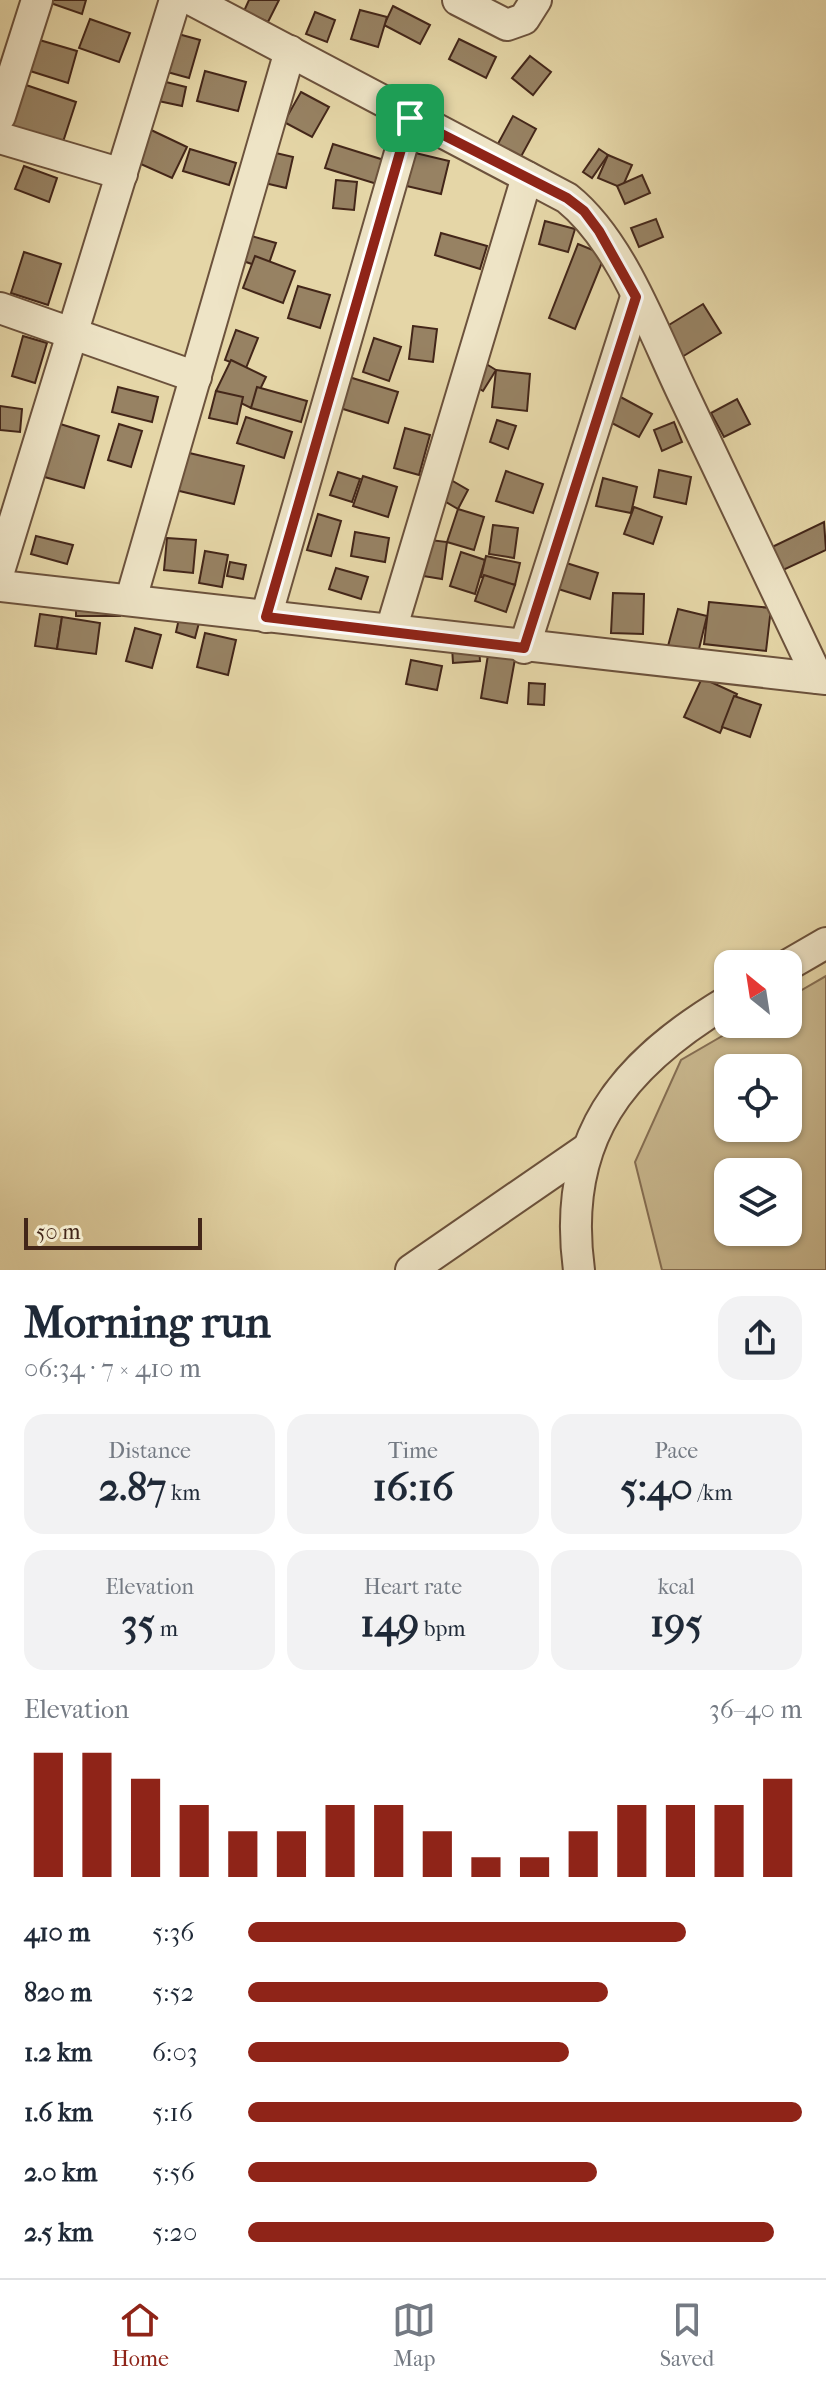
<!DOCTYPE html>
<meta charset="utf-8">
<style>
body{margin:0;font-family:"IM FELL French Canon",serif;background:#f2f2f3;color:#1f2937;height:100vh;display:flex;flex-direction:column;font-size:30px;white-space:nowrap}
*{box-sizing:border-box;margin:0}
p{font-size:26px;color:#747a83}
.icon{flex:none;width:44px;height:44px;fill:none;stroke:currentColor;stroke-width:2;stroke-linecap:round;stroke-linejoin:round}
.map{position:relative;height:1270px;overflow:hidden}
.sheet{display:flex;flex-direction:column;background:#fff;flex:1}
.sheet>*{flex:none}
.needle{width:52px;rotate:330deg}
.tools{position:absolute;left:714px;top:950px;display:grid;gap:16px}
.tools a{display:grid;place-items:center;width:88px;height:88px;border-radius:16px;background:#fff;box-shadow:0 2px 6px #0004;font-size:40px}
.scale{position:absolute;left:24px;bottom:20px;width:178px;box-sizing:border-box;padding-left:8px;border:4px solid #432619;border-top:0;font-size:22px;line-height:28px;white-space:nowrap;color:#432619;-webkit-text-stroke:6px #eee4c6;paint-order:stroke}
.pin{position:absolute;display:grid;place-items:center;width:68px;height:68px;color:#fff;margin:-34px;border-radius:16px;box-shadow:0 4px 12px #0006}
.round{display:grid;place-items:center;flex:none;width:84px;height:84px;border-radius:24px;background:#f2f2f3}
.overview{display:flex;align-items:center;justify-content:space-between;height:136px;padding:0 24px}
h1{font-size:44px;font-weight:700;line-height:60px}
.stats{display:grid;grid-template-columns:repeat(3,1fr);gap:12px;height:136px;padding:8px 24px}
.stats div{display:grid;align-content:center;border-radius:20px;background:#f2f2f3;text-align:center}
.stats b{font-size:40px;font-weight:700}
.stats small{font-size:22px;font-weight:400}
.stats p{font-size:22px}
.chart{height:224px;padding:16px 24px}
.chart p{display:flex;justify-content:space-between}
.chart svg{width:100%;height:144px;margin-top:8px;stroke:#8f2418;stroke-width:6}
ul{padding:0 24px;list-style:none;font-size:26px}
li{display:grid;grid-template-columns:128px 96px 1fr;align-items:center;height:60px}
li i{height:20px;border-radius:10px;background:#8f2418}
.tabs{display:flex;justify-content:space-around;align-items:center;height:112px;border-top:2px solid #e0e1e3;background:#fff;font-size:22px;color:#747a83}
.tabs a{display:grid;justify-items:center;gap:4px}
.tabs .on{color:#8f2418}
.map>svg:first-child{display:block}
</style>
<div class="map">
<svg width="826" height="1270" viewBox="0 0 826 1270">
<rect width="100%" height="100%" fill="#e5d6a7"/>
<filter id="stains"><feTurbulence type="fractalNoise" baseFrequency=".0025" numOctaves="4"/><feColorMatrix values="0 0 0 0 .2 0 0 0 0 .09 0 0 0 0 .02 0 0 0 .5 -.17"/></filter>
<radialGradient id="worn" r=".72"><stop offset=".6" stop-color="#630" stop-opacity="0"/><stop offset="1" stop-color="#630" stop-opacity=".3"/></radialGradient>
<path fill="#c9b88f" stroke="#866f54" stroke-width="2" fill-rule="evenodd" d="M826,976v294h-164l-27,-108 46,-102 62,-36h45v-26zM728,1068h60v60h-60zM728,1172h60v60h-60z"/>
<g fill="#978263" stroke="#432619" stroke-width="2">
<polygon points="42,0 86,0 82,14"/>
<polygon points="249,0 279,0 268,22 244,11"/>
<polygon points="393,6 430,25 420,44 384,25"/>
<polygon points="360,10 387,17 378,47 351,39"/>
<polygon points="315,12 335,20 327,42 306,34"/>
<polygon points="90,19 130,33 119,62 79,48"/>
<polygon points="171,32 200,40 189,78 160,70"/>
<polygon points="36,39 77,51 68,83 27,70"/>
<polygon points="459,39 496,57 486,78 449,59"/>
<polygon points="530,56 551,72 533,95 512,78"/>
<polygon points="205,71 246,82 238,111 197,101"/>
<polygon points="154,79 186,87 182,106 149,99"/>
<polygon points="26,85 76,102 62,145 11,128"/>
<polygon points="301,92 329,107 312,137 284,122"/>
<polygon points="513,116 536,129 517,164 494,151"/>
<polygon points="149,129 187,147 172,178 134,161"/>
<polygon points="333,144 384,160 377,184 325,168"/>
<polygon points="190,149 236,163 229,185 183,171"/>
<polygon points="599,149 608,155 592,178 583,172"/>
<polygon points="263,150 293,157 286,188 256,181"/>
<polygon points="407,151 449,161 441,194 398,184"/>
<polygon points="608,155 632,165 622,188 598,178"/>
<polygon points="24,166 57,178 49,202 15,189"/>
<polygon points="642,175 650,193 625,204 617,186"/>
<polygon points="336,180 357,182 354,210 333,208"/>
<polygon points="656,219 663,237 639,247 631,228"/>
<polygon points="545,221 575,229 568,252 539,244"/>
<polygon points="441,233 487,246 480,269 435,255"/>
<polygon points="248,235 276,243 267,269 240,260"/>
<polygon points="578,244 605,255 575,329 549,318"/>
<polygon points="24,252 61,264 48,305 11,293"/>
<polygon points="255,256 295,271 283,303 243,288"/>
<polygon points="298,286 330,295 320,328 288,318"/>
<polygon points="703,304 721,333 682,357 664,328"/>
<polygon points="413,326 437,329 433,362 409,359"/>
<polygon points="236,330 258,338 246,368 225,360"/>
<polygon points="23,336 47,343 35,383 12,376"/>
<polygon points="374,338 401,347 389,381 363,372"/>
<polygon points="231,360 266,377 251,408 216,391"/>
<polygon points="483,362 496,370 483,391 470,383"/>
<polygon points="496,370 530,374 527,411 492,407"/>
<polygon points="349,377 398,392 388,423 340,408"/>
<polygon points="118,387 158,397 152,422 112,412"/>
<polygon points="257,387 307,401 301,422 251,408"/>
<polygon points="216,391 243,397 237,424 209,418"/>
<polygon points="615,394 652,414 639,437 602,418"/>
<polygon points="737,399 750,424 724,437 711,413"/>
<polygon points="0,406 22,409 20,432 0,430"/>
<polygon points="246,417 292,432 284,458 237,443"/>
<polygon points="497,420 516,426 508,449 490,442"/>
<polygon points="674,422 682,442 662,451 654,430"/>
<polygon points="57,423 99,436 84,488 41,476"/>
<polygon points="119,424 142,431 131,467 108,460"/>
<polygon points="405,428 430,435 419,475 394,468"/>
<polygon points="181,451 244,466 234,504 171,489"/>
<polygon points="659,470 691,477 686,504 654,497"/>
<polygon points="506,471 543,484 533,513 496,501"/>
<polygon points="338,472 360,479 352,502 330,495"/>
<polygon points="363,476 397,487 388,517 353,506"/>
<polygon points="603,478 637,487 631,513 596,506"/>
<polygon points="451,480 468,490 458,509 441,499"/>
<polygon points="634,507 662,517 653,544 624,534"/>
<polygon points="458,509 484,517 474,550 447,542"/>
<polygon points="318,514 341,521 331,556 307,550"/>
<polygon points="824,522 826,550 781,571 770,548"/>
<polygon points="493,525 518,528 514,558 489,554"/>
<polygon points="355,532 389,538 385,562 351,556"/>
<polygon points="36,536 73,545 67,564 31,554"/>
<polygon points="167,538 196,540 193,573 164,570"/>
<polygon points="422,539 447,542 442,579 417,575"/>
<polygon points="205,551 228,555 222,587 199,583"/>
<polygon points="461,552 485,560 475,594 450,586"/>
<polygon points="486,556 520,563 515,585 481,577"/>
<polygon points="560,561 598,573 590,599 552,587"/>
<polygon points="230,562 246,565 243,579 227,576"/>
<polygon points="336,568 368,577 361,599 329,589"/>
<polygon points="484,575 515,585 506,612 475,601"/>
<polygon points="613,593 644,594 643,634 611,633"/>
<rect x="76" y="602" width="44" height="14"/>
<polygon points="709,602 771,608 766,651 704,644"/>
<polygon points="678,609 707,616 698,653 668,646"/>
<polygon points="40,614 62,617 57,649 35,646"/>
<polygon points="180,614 200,619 195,638 176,632"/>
<polygon points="62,617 100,623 96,654 57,649"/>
<polygon points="135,628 161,635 152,668 126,661"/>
<polygon points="205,633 236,640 228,675 197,667"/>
<polygon points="479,645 480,661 453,663 452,647"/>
<polygon points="488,655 515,659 507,703 481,698"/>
<polygon points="411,660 442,666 437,690 406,684"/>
<polygon points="702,678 737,694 720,733 684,717"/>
<polygon points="529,683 545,684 544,705 528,704"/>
<polygon points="734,696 761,705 750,737 722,727"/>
</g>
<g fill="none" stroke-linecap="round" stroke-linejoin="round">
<g stroke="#6c523c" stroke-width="34">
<g id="minor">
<path d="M192,0l375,198c55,44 87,136 117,198 45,94 89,188 134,282"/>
<polyline points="458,0 507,25 524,19 536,0"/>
<polyline points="0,116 37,0"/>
<polyline points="0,138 122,174"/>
<polyline points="0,308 196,377"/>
<polyline points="0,568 175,0"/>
<polyline points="0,586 826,679"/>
<polyline points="131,599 290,51"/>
<polyline points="266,617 410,118"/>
<polyline points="391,630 527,177"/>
<polyline points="524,648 636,297"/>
<polyline points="788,965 826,943"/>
<polyline points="411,1270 588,1148"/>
<path d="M579,1270c-18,-131 42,-205 149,-269"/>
</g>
</g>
<use href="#minor" stroke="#eee4c6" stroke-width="30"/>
</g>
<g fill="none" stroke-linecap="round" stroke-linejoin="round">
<g stroke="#fff" stroke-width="16">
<polygon id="route" points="410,118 567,198 584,211 599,231 636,297 524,648 266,617"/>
</g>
<use href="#route" stroke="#8f2418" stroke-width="10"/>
</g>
<rect width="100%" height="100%" filter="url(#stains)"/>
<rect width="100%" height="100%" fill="url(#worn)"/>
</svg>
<div class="tools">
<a><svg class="needle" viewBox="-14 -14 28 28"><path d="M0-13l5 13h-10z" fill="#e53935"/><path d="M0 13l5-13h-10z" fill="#747a83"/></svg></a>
<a><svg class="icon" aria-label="locate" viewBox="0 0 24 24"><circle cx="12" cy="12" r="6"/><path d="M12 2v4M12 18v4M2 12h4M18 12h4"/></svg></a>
<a><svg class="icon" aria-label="layers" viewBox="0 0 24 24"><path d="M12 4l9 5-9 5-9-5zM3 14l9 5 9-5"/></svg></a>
</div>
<div class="scale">50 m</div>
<div class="pin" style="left:410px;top:118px;background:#1e9e55"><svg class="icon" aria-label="arrive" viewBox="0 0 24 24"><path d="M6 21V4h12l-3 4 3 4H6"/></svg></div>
</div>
<section class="sheet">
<div class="overview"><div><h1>Morning run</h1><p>06:34 · 7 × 410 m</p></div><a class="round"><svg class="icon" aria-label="share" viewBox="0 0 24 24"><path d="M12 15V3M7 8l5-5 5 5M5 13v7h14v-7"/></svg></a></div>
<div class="stats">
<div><p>Distance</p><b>2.87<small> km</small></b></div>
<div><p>Time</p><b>16:16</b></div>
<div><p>Pace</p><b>5:40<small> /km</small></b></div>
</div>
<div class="stats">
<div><p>Elevation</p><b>35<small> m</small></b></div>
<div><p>Heart rate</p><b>149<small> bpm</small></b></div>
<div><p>kcal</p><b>195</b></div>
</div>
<div class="chart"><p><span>Elevation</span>36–40 m</p>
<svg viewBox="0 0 160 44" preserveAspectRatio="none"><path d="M5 44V6M15 44V6M25 44V14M35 44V22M45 44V30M55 44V30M65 44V22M75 44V22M85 44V30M95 44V38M105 44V38M115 44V30M125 44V22M135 44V22M145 44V22M155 44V14"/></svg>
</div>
<ul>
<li><b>410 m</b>5:36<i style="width:79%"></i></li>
<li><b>820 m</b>5:52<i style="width:65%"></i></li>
<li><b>1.2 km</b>6:03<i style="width:58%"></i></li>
<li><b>1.6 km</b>5:16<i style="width:100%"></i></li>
<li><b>2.0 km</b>5:56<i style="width:63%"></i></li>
<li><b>2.5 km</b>5:20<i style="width:95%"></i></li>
</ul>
</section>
<nav class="tabs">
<a class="on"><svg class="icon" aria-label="home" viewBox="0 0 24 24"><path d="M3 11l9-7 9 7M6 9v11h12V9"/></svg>Home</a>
<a><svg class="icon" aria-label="map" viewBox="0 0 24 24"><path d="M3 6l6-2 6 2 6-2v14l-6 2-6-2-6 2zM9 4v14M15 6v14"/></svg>Map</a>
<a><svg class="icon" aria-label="saved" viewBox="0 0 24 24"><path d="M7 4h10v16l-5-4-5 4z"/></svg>Saved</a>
</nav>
